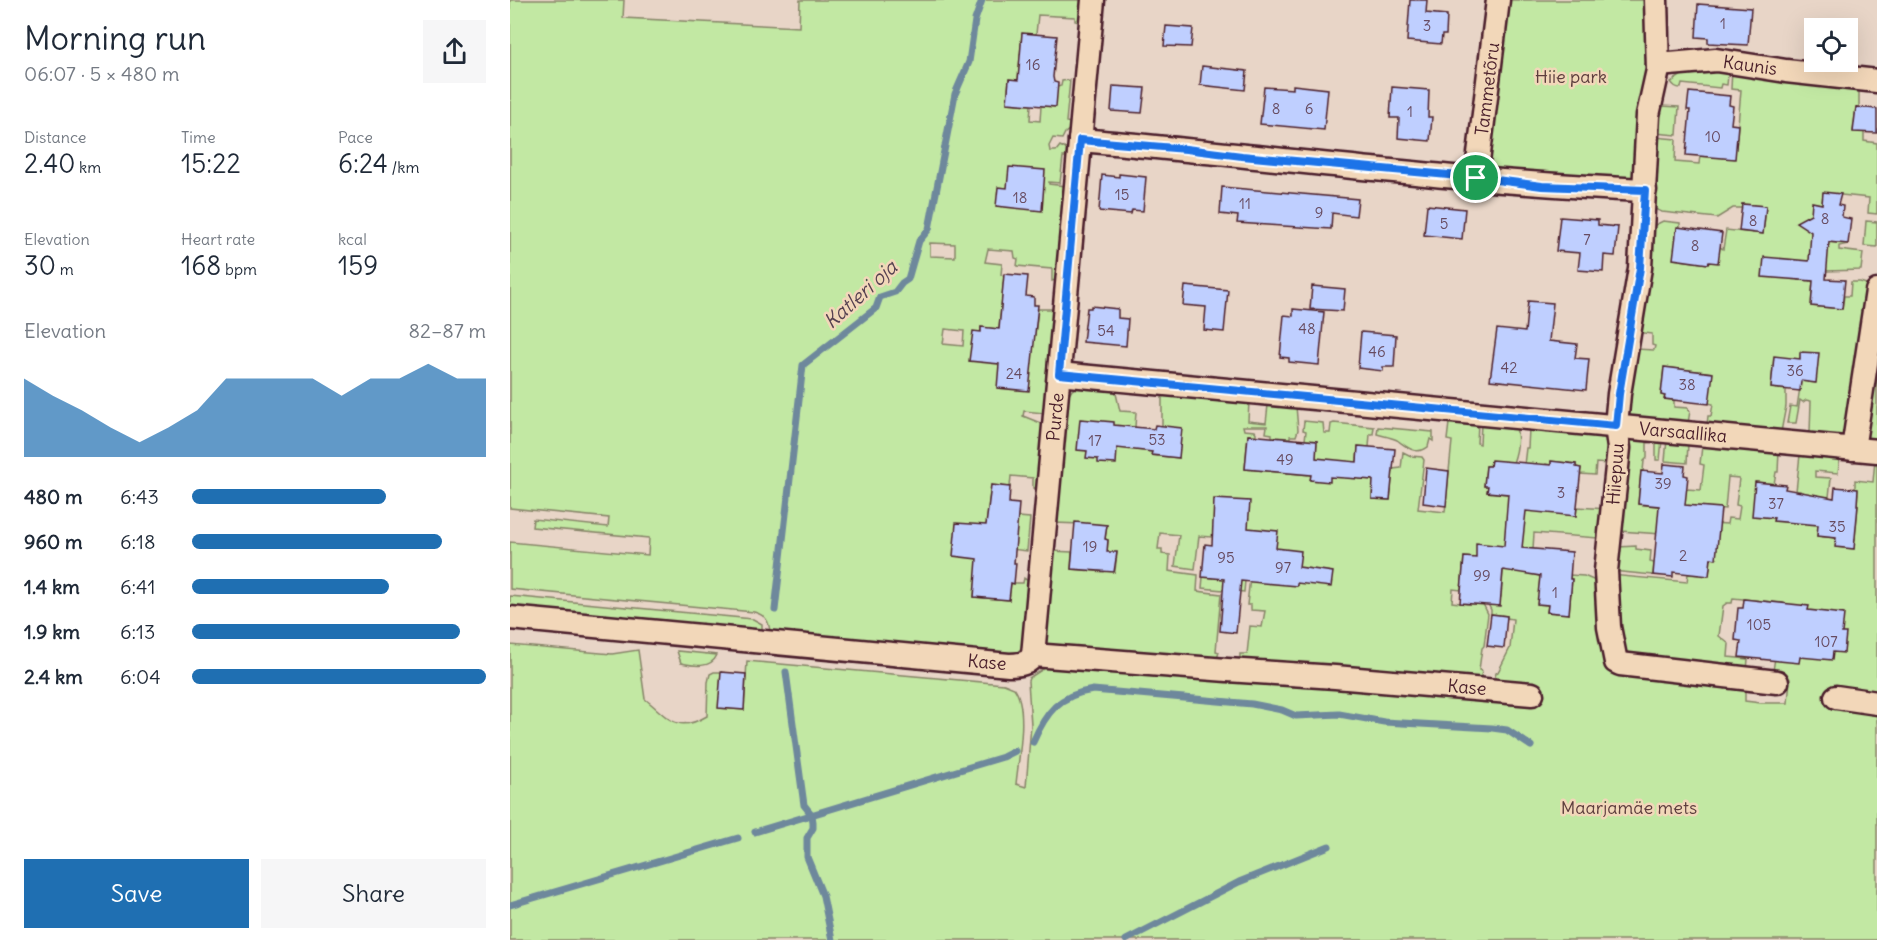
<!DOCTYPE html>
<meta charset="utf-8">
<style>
body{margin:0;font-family:Delius,sans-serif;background:#f6f6f7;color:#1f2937;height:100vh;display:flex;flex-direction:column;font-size:22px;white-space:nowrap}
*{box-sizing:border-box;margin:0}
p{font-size:20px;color:#747a83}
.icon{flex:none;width:33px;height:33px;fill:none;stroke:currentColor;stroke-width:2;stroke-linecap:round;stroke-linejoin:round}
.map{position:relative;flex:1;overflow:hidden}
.drawer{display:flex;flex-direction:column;background:#fff;width:510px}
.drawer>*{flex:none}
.fabs{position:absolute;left:1294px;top:18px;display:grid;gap:12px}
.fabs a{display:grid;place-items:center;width:54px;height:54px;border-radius:0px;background:#fff;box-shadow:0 6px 24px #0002;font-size:30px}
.pin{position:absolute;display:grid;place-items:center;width:51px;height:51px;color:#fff;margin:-26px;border:3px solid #fff;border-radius:50%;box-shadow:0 2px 6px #0007}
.round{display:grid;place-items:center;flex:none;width:63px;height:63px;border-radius:0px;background:#f6f6f7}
.summary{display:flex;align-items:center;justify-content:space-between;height:102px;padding:0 24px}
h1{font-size:33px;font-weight:600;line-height:45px}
.stats{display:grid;grid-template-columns:repeat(3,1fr);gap:9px;height:102px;padding:6px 24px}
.stats div{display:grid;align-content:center}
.stats b{font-size:26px;font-weight:600}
.stats small{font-size:16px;font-weight:400}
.stats p{font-size:16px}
.chart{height:168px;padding:12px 24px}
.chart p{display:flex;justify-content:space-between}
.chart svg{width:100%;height:108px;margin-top:6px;fill:#1f6fb2;opacity:.7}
.primary-button{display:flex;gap:12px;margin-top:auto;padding:12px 24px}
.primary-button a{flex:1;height:69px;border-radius:0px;background:#1f6fb2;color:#fff;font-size:24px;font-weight:600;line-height:69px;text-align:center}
.primary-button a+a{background:#f6f6f7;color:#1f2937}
ul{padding:0 24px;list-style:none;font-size:20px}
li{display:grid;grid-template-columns:96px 72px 1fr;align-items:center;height:45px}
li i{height:15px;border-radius:8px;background:#1f6fb2}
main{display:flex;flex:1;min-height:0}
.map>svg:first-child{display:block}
</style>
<main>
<section class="drawer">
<div class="summary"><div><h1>Morning run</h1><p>06:07 · 5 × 480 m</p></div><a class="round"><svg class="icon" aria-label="share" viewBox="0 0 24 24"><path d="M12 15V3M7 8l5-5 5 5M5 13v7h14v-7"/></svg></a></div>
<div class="stats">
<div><p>Distance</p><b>2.40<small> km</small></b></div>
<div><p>Time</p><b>15:22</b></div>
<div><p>Pace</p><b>6:24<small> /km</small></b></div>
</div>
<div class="stats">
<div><p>Elevation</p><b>30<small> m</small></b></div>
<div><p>Heart rate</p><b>168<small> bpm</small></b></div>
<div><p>kcal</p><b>159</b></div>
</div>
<div class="chart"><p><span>Elevation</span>82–87 m</p>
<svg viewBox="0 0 160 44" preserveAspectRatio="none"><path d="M0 44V12L10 19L20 25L30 32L40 38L50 32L60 25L70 12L80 12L90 12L100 12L110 19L120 12L130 12L140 6L150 12L160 12V44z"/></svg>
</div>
<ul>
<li><b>480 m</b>6:43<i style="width:66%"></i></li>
<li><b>960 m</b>6:18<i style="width:85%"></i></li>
<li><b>1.4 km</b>6:41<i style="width:67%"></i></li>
<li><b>1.9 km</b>6:13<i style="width:91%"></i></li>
<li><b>2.4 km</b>6:04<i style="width:100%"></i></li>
</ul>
<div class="primary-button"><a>Save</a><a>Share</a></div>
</section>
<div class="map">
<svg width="1367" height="940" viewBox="0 0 1367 940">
<rect width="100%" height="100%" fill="#e8d5c7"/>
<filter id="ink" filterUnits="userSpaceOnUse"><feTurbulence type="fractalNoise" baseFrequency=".0167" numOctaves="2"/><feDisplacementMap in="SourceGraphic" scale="12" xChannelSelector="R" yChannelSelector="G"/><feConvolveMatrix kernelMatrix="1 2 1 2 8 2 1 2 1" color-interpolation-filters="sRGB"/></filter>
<g filter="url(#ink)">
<g fill="#c2e8a3" stroke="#868467" stroke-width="1.5" fill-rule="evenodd">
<path d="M0,0h114l-1,18 176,9 1,-27h282l-3,22 -4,-1v-4l-37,-2 -2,19h-14l-4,46 -9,-1 -2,24 24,2 -1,15 10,1 1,-15 14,1 2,-20 4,-1 1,-5 8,-1 -4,42 5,1 -1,6 -5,4 -3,6 -9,-1 -4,8 1,5h6l4,-5 8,4v7h-5l-3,26 -11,-1v2l17,2 -10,94 -4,1v-12l-35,-3 1,-7 -3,-1 -1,-7 -26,-2 -3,13 17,2 -1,11 3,1 -5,53 -18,-2 -2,21 24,-16 32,3 3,-26h13l2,7 -9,97 -20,-2 -1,5 20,8 -5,64h-5v-10l-22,-2 -1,11 -19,-2 -5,40h-6l-1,11 39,-19 12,1 -3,33 -16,-2 -28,35h-8l-1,13 35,3 2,-17h12l1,-5 5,4 -6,64 -6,7h-6l-241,-21c-1,-12 -5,-17 -16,-20l-244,-23v-47l138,13 1,-17 -117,-11 1,-8 75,8 1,-9 -99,-10zM420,243l25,1v13l-25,-1zM435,329l19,2 -1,15 -20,-2z"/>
<polygon points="997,0 1139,0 1140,62 1124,177 1117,180 979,169 978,166"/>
<path d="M1219,66l-2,19 -6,-1 -1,4 -38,-4 -1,4c-5,0 -7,-2 -10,-6l14,-9z"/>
<polygon points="1222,67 1349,87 1349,107 1346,107 1343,131 1354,132 1354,141 1367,143 1367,214 1358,213 1359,198 1313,193 1312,204 1302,203 1301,241 1338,244 1329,246 1329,250 1353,253 1351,270 1316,271 1288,280 1303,281 1301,306 1332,309 1334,296 1340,296 1341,282 1350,282 1360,285 1334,437 1303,435 1300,433 1301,401 1296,400 1293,402 1290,400 1286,423 1277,423 1280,406 1287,407 1291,381 1305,383 1291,352 1290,359 1264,357 1261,388 1276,390 1276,406 1271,432 1197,425 1198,416 1201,416 1203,404 1198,403 1202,373 1154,367 1151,395 1155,396 1155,399 1164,400 1164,407 1178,408 1178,410 1180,411 1178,423 1118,416 1115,408 1126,349 1144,350 1145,346 1142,345 1142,334 1126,332 1141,227 1153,221 1170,223 1170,227 1167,228 1164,259 1198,264 1210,247 1213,249 1216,230 1253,234 1256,206 1232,204 1232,208 1223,208 1207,218 1152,212 1142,208 1145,137 1166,139 1165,162 1189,164 1190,156 1218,158 1219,147 1226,148 1231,90 1221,89"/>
<polygon points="1152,106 1169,107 1167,135 1145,133 1147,109"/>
<polygon points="1356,221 1367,222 1367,247 1354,246"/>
<polygon points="1367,351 1367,442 1357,439 1353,435"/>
<path d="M571,385l34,4 5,22 16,1 -1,15 17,25v3l27,3 -17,-32v-28l2,-3 85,6 -1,20 18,2 2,-18 28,1 2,24 -2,6h-6v2l-18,-1v-3l-6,-1 1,-7h-24l1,4 11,1 1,2v2h-8l-3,34 66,6v4l5,-21 1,-17 -12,-1 1,-9 -3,-1 1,-9 19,2 1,10h6l1,-9 3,-1 40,4 -1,7h-3l-1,13 -11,-1 -2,32 17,2 -1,19 18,1 3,-31 8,-1 2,-16 8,4 11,1 2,3 -6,49 27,3 7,-71 -5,-1 2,-17 5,-2 24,2 -1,20 3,1 1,-20 35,3c3,11 1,25 -3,36l-27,3 -2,20h4l-1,6 21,2 16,-29 2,-17h2l1,-19 74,5 5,4v26l-12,-1 -1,12 -15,-1 1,-6 -5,-1v-3l-25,-3v4l-5,-1 -3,35 16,2 -1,13 18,2 1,-9 30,2 -9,29 -64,-5 -1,16 5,1 -3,25 5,1 -2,28 10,1 -1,7 22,2 3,-34 -2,-1v-4l14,1 14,6 9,74 138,33v12l16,2h27l2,-24 -18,-1 11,-75 -50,-5 -1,5h-5l-4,3 -4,30 10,8 -1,13 20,2 -1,12 -124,-13 -12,-83 76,7 1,-8 21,2 2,-18h5l-41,-23 -55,-4 9,-90 3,-3 30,1 -2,21h-4v-16l-3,-2 -6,1v15l-3,3 -1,10h-2l-3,33 46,5 2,-20 15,1 3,-25 -4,-1 2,-18 77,4 -1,22h-2l-2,12 -18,-2 18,39 23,1 3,-31h-4l4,-36h40l-2,18 -23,-2v6l16,1 -2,19h-2l-8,19 -2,20 19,2v9l18,2 4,-44h-1l1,-15 -3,-1v-9l18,2 2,-22 2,-1v481h-1367v-295l102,9 26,-4 7,49c24,19 31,35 62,17l1,-34 2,-8 4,-2h7l-2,36 25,2 3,-49 257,23 10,4c15,19 4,73 2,96l10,3 5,-62 -3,-44 1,-3 17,-11 452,15 -3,-5 1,-4 2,-1 12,-24 3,-29 -6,-1v-2l-16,-2v-4l-7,-14 17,1 3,-37 -40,-3 -3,33 -8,-1 -1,13 16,2 14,-2 6,12 -4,32 -2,2 -3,22 3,1 -1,5 -3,4 -238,-14v-12h7l3,-28 12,1 3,-16 -14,-1v-5h-4l7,-65 -55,-4 -4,33 -20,-3 4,-31 -19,-2 -2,16h4v5l8,1 -1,16 29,4 -1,16 24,3 -5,57 3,1 -2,7 -167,-12 -6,-5 7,-91 21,1 -1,17 33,3 1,-1h10l2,-18 -10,-1 1,-12 -3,-1 2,-14 -52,-2 12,-125 5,-8zM1218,477l11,1 -3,27 4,1 -2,13 -10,-1 -1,6 -14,-1 2,-15 10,1z"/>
<path d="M868,427l55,5v9l-3,-2 -2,8c-12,9 -21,0 -31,-7 -6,-3 -13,-4 -20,-6z"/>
<polygon points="1157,439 1178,443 1177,463 1155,461"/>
<polygon points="1126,546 1126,549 1141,551 1140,562 1144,563 1143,575 1102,571 1108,547"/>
<polygon points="736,569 734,592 692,588 693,577"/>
<polygon points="0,596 243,619 252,624 252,631 0,607"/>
<path d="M167,651h1l39,4c-6,14 -23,11 -36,8z"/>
</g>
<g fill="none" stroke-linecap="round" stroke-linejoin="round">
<g stroke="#6e889c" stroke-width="7">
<polyline points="265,610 293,365 366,308 370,297 385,292 392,283 398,279 409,241 419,229 445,94 459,62 465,20 472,0"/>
<polyline points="276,672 294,805 302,815 303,822 303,828 297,838 297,857 313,896 322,940"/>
<path d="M523,742c13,-30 26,-47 60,-52l159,14 30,6 14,6 43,-2 45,8 108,6 15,2 24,16"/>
<polyline points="245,832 493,757 505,751"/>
<polyline points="0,905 228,838"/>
<polyline points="616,940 729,882 819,846"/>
</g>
</g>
<g fill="#bfcfff" stroke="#4a1f2b" stroke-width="1.5">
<polygon points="900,0 917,0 916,13 937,15 936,35 932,35 931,44 897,41"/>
<polygon points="1188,4 1241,8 1238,45 1198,43 1198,38 1186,37"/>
<polygon points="656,26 683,28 681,47 654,46"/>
<polygon points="512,33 547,36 543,77 544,82 548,83 546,107 497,103 499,79 508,80"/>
<polygon points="692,66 737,71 735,90 690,85"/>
<polygon points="783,85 818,89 814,130 750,124 754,87 783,89"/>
<polygon points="603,86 635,88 632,113 601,111"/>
<polygon points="882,87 919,90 918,117 922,117 920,141 888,138 889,118 880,118"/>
<polygon points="1179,92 1220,96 1219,105 1223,106 1221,124 1228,125 1225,159 1176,155 1180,110 1177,110"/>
<polygon points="1346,107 1367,109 1367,133 1343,132"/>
<polygon points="499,167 535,170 532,211 486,206 488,187 497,188"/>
<polygon points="609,174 636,177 633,211 622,210 621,214 589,211 592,175 609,177"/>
<polygon points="712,187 848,199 846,216 822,213 821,229 727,223 728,216 710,214"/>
<polygon points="1313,192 1331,194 1328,205 1333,206 1332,217 1341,219 1338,244 1319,242 1316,279 1335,280 1332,309 1301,306 1303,281 1252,277 1254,257 1299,261 1301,232 1286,222 1301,214 1302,202 1312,204"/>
<polygon points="1232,204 1256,206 1253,234 1229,231"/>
<polygon points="917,205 955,209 952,239 914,235"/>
<polygon points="1050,217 1088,220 1088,225 1108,227 1105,256 1094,255 1093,272 1068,270 1070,253 1046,251"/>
<polygon points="1167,227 1212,233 1208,263 1199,262 1198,264 1163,259"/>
<polygon points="494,274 518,276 516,296 524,297 524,305 528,305 519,391 487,388 489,364 459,361 463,331 471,332 471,327 489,329"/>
<polygon points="675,286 718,290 714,332 694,330 696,307 673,305"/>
<polygon points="802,286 835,289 833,311 800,309"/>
<polygon points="1018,301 1043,303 1039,341 1067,344 1065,358 1079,359 1076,390 980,380 987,329 1015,332"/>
<polygon points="581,306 608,309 608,318 618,319 616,346 573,342 577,308 581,308"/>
<polygon points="783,309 814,312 809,365 779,362 779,358 770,357 774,315 783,316"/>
<polygon points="851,332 886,335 884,367 873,367 873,371 848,368"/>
<polygon points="1290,352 1309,353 1306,383 1291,381 1290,391 1261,388 1264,356 1290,359"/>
<polygon points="1154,367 1203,373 1199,404 1154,399 1155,396 1151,395"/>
<polygon points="570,419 604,422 604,425 644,429 645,425 672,428 669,458 641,455 642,452 607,448 606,464 588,463 588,459 576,458 577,451 567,450"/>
<polygon points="738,435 807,441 806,458 847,462 848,446 885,449 880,500 862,499 863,480 820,477 820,482 800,480 801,475 735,469"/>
<polygon points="981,460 1041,465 1041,461 1066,464 1066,467 1071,468 1066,516 1016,511 1012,548 1062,552 1060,579 1062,579 1059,614 1037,612 1038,605 1027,604 1030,576 993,570 990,606 950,603 954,557 966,558 966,543 994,546 998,494 977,492 978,486 974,486 976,466 980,466"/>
<polygon points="1154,464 1175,466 1174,475 1178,476 1175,505 1211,508 1206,559 1201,558 1199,576 1163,572 1163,577 1143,575 1149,506 1128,504 1131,471 1153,473"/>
<polygon points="916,468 939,471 936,506 913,503"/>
<polygon points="1245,482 1276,485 1275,489 1324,498 1325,487 1348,489 1347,505 1348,505 1344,549 1325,547 1326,538 1307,536 1308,525 1263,521 1264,518 1242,516"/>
<polygon points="481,485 500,487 499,503 509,504 504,563 506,563 504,584 501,583 499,600 464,597 467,559 443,556 446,523 476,525"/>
<polygon points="704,499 740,501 738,528 768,531 766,548 791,551 789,567 823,572 821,587 787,583 787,586 731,581 726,633 710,631 714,579 692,577 695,544 702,545"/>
<polygon points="565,522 597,525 595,539 598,540 597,552 607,552 604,572 561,569"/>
<polygon points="1234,599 1299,606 1298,610 1334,614 1332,633 1336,633 1334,653 1323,652 1322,660 1290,657 1289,663 1229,657 1231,641 1225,640 1228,608 1233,608"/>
<polygon points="981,614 997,616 994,648 977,646"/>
<polygon points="211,672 236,674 234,710 208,708"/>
</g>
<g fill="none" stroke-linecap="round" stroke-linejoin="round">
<g stroke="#4a1f2b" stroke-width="27">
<g id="minor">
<polyline points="1146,0 1148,70 1138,115 1130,268 1109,394 1106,426 1109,448 1096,571 1099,627 1106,662 1110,664 1267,682"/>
<polyline points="1148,65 1206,60 1276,71 1367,81"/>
<path d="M570,140c189,16 376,42 565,50"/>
<polyline points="966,178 988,0"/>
<polyline points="549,374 1367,451"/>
<polyline points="1343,449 1367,291"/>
<path d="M0,618l499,47c10,0 20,-1 24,-10l194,15 108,7 197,17"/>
<polyline points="523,655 583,0"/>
<polyline points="1326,697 1367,703"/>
</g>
</g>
<use href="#minor" stroke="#f2d7b9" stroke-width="22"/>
</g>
</g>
<g fill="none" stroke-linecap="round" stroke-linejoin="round" filter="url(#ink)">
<g stroke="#fff" stroke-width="12">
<polygon id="route" points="570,140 676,149 732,156 971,178 1032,186 1135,190 1130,268 1109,394 1106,426 549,374"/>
</g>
<use href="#route" stroke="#1a73e8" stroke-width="8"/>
</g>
<g text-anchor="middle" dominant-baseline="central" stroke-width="5" stroke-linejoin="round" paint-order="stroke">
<g font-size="15" fill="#674b60">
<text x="1213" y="23">1</text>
<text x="917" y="25">3</text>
<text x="523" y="64">16</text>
<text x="766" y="108">8</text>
<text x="799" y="108">6</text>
<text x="900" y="111">1</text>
<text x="1203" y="136">10</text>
<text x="612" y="194">15</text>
<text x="510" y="197">18</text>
<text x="735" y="203">11</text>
<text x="809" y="212">9</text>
<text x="1315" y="218">8</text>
<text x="1243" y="220">8</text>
<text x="934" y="223">5</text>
<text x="1077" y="239">7</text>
<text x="1185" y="245">8</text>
<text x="797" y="328">48</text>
<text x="596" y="330">54</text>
<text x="867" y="351">46</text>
<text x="999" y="367">42</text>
<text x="1285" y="370">36</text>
<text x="504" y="373">24</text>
<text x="1177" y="384">38</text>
<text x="647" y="439">53</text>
<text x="585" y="440">17</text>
<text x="775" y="459">49</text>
<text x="1153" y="483">39</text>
<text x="1051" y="492">3</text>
<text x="1266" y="503">37</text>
<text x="1327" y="526">35</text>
<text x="580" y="546">19</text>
<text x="1173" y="555">2</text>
<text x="716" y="557">95</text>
<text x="773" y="567">97</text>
<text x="972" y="575">99</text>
<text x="1045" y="592">1</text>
<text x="1249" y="624">105</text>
<text x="1316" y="641">107</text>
</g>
<g font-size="18" fill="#4a1f2b" stroke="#f2d7b9">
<text transform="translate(1240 65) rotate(8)">Kaunis</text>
<text transform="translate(977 89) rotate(-83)">Tammetõru</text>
<text transform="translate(545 417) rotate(-85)">Purde</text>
<text transform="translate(1173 432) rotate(5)">Varsaallika</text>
<text transform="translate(1105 474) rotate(-86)">Hiiepuu</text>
<text transform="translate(477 662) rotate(5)">Kase</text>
<text transform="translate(957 687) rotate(5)">Kase</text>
</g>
<g font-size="18" fill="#5c3d3d" stroke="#f2d7b9">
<text x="1061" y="76">Hiie park</text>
<text x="1119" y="807">Maarjamäe mets</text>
</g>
<g font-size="20" font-style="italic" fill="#564251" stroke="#f2d7b9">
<text transform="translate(350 294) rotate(-42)">Katleri oja</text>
</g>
</g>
</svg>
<div class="fabs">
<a><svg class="icon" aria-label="locate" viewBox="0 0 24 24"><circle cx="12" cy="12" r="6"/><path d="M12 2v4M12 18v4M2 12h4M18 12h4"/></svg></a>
</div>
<div class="pin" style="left:966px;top:178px;background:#1e9e55"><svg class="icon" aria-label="arrive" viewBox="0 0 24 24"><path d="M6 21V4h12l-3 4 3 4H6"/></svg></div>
</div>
</main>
